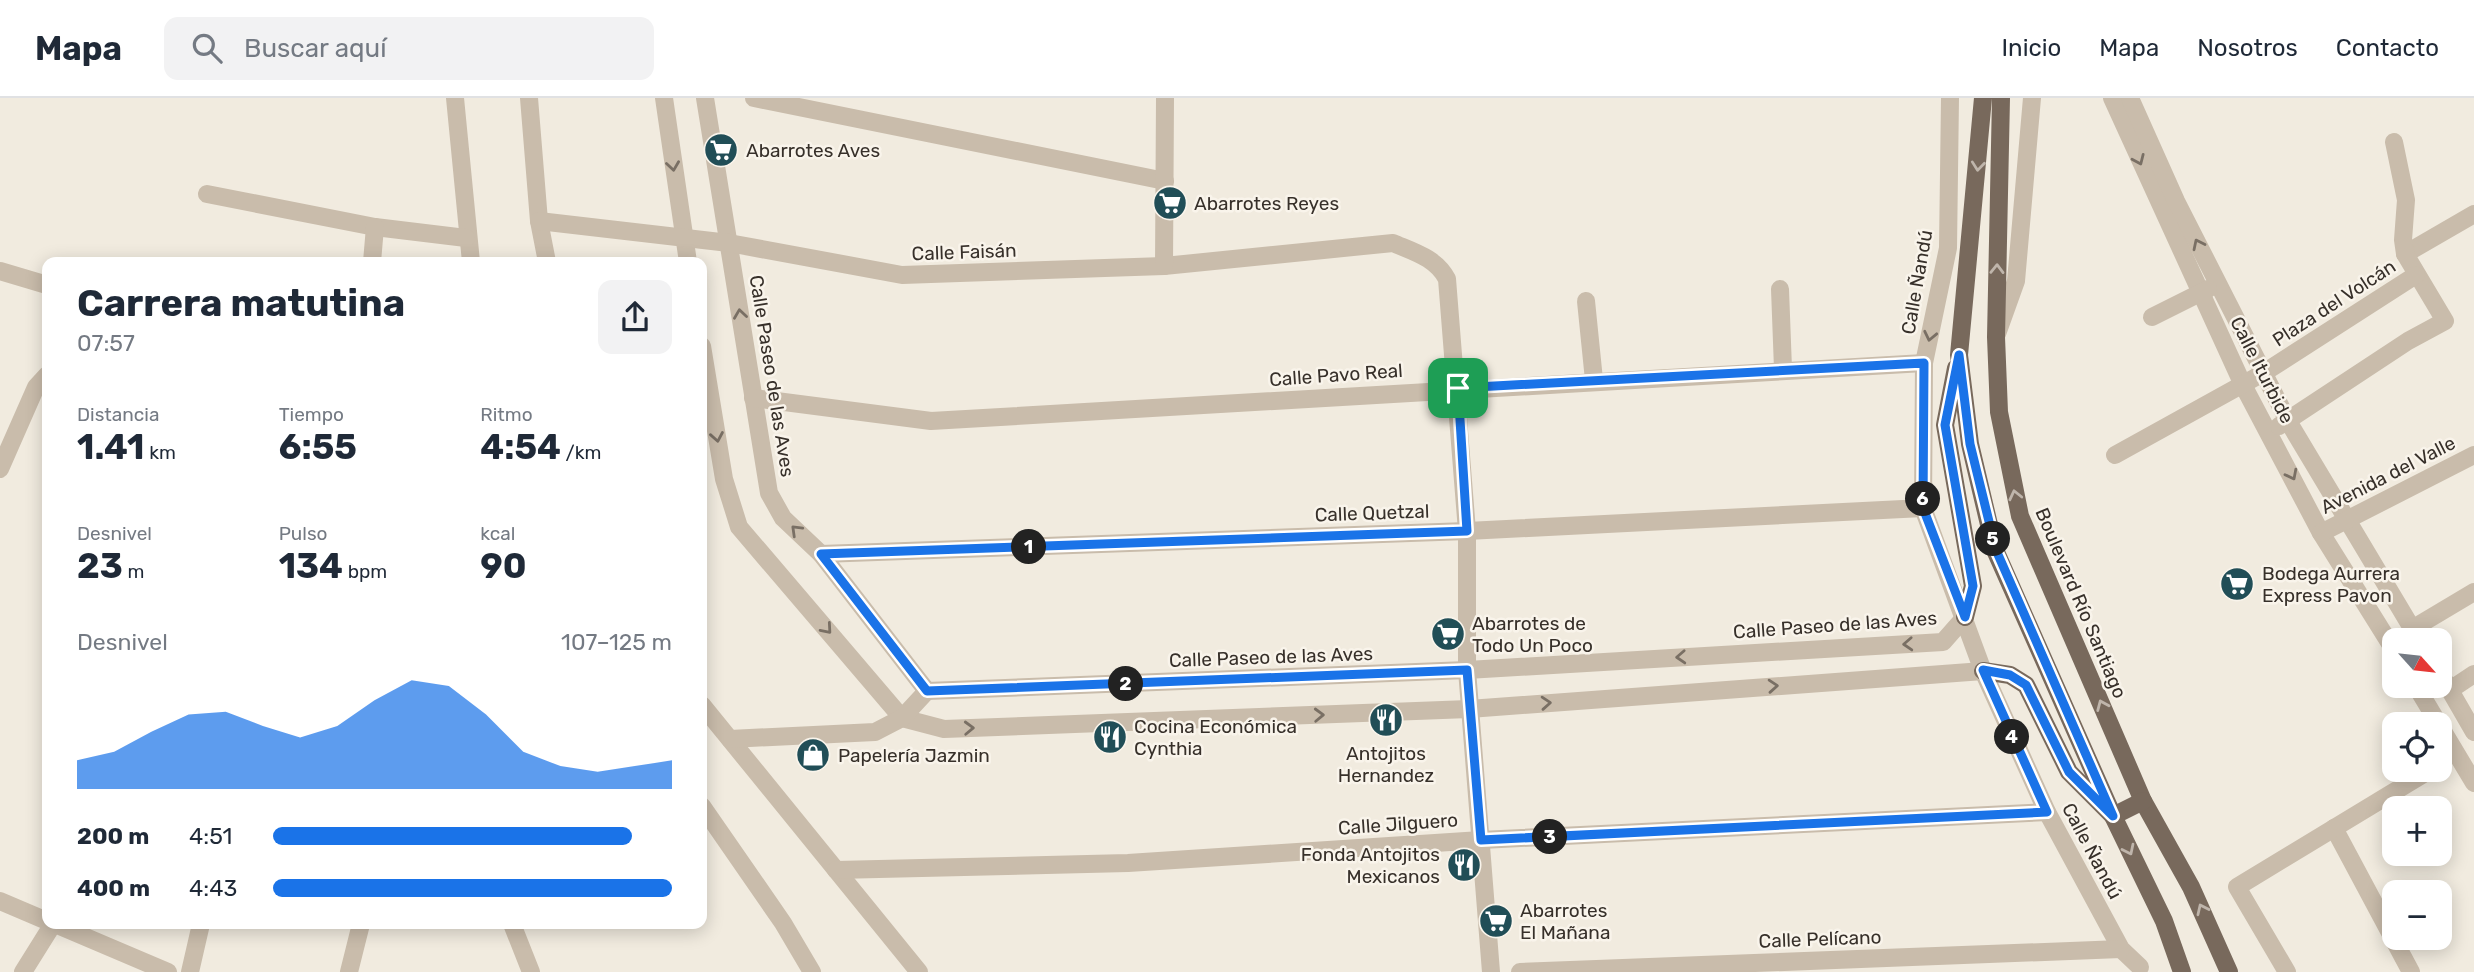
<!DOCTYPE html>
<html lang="es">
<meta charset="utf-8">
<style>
body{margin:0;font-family:Rubik,sans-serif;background:#f2f2f3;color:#1f2937;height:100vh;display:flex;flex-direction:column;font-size:26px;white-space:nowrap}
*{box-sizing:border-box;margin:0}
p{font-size:23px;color:#747a83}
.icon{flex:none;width:38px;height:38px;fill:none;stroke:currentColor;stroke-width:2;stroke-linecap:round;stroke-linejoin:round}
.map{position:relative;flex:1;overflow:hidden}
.drawer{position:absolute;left:42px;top:159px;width:665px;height:672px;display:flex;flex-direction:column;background:#fff;border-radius:14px;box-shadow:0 4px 18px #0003}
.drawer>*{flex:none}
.needle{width:46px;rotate:117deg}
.buttons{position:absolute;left:2382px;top:530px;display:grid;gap:14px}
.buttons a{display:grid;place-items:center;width:70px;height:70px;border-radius:14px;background:#fff;box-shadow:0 4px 18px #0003;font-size:35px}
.pin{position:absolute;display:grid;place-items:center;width:60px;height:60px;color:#fff;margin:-30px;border-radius:14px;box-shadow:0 4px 10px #0006}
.km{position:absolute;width:35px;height:35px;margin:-18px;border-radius:50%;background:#222;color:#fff;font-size:19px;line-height:35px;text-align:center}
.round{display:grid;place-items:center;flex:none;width:74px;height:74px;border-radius:14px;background:#f2f2f3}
.summary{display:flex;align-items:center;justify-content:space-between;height:119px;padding:0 35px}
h1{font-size:38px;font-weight:700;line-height:52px}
.stats{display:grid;grid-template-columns:repeat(3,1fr);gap:10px;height:119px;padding:7px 35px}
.stats div{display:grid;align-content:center}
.stats b{font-size:35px;font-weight:700}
.stats small{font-size:19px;font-weight:400}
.stats p{font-size:19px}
.chart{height:196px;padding:14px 35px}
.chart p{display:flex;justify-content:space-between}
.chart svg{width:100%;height:126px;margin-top:7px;fill:#1a73e8;opacity:.7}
ul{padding:0 35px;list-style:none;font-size:23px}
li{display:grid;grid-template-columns:112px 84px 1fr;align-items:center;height:52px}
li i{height:18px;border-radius:9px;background:#1a73e8}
header{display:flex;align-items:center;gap:42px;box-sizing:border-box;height:98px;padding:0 35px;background:#fff;border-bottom:2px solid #e0e1e3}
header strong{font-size:33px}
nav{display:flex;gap:38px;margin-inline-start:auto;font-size:24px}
.search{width:490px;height:63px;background:#f2f2f3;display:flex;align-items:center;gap:18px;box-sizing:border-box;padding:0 24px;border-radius:14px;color:#747a83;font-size:26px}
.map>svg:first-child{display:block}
</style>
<header>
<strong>Mapa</strong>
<div class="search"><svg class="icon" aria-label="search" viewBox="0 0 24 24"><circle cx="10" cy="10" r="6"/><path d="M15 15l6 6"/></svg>Buscar aquí</div>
<nav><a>Inicio</a><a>Mapa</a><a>Nosotros</a><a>Contacto</a></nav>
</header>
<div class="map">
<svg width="2474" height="874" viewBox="0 0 2474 874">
<rect width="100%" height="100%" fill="#f1ebdf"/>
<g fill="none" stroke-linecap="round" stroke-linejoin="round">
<g stroke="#c9bcab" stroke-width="18">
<polyline points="455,0 471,164"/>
<polyline points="529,0 539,123 547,164"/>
<polyline points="664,0 688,164"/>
<polyline points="705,0 769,395 783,420 821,456 927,593 1467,572 1943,544 1965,519"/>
<polyline points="754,0 1165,83"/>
<polyline points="1950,0 1948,150 1924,265 1923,410 1983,573 2047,714 2121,851 2140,869"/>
<polyline points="2112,0 2243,287 2321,435 2394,552"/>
<polyline points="2130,0 2176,103 2288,323 2419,542"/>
<polyline points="207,96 375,129 466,140"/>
<path d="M539,123l190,22 173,32 262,-9 229,-23c21,9 43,15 54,36l20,252v139l24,302"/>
<polyline points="2405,156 2474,116"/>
<polyline points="372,164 375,129"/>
<polyline points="1164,168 1165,0"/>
<polyline points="0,173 47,187"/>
<polyline points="1780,191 1783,271"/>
<polyline points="1586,203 1594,282"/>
<polyline points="2152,219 2208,191"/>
<polyline points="1997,236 2016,183 2032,0"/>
<polyline points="702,248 724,381 739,429 902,620 944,631 1469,611 1983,573"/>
<polyline points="753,300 931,323 1924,265"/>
<polyline points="2279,328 2408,243 2445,223 2405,156 2403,142 2406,102 2394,44"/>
<polyline points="2115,357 2265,274 2416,177"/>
<polyline points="0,371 36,289 47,277"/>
<polyline points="2321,435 2474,357"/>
<polyline points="821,456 1467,433 1923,410"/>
<polyline points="2412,531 2474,494"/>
<polyline points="2440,575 2474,634"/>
<polyline points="2416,588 2474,685"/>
<polyline points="2450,592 2474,576"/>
<polyline points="702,607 919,874"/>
<polyline points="730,641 875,634 902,620 927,593"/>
<polyline points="702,708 783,825 812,874"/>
<polyline points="2334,730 2411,874"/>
<polyline points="836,772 1128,765 1481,742 2047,714"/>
<polyline points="0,803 47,823"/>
<polyline points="55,826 168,874"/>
<polyline points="512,826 531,874"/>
<polyline points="23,874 53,826"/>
<polyline points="190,874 201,826"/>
<polyline points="349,874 361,826"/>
<polyline points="1520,874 2121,851"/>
<polyline points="2287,874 2237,789 2430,672"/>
</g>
<g stroke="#78695c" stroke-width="18">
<polyline points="1983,0 1959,257 1970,346 1995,452 2113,718 2164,823 2182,874"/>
<polyline points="2001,0 1996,239 1999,314 2020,418 2143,703 2191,789 2229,874"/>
<polyline points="1956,270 1945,327 1973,488 1965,519"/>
<polyline points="1983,573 2010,577 2026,587 2069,674 2113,718 2143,703"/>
</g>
</g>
<defs><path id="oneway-chevron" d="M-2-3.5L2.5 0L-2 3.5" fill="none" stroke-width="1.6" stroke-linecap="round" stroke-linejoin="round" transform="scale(1.75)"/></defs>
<g stroke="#796f64">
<use href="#oneway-chevron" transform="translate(2139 62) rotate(66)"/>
<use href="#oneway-chevron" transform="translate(673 68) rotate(82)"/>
<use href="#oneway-chevron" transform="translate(2198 146) rotate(-116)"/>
<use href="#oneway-chevron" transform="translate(740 216) rotate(-98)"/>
<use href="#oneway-chevron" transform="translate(1930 238) rotate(102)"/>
<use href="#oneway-chevron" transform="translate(717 339) rotate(80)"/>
<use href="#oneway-chevron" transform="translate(2292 377) rotate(63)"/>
<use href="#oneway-chevron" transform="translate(796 432) rotate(-136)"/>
<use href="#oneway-chevron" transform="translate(827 531) rotate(49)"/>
<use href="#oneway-chevron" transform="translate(1908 546) rotate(177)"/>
<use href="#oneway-chevron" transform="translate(1681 559) rotate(177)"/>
<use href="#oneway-chevron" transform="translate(1773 588) rotate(-4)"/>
<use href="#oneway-chevron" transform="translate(1546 605) rotate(-4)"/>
<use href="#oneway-chevron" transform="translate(1319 617) rotate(-2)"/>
<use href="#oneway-chevron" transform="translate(969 630) rotate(-2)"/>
</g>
<g stroke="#bfb5ab">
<use href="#oneway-chevron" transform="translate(1978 68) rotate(96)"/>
<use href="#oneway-chevron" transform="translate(1997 171) rotate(-89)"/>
<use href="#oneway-chevron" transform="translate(2015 397) rotate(-103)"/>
<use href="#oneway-chevron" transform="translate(2102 607) rotate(-113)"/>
<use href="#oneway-chevron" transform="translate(2129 752) rotate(64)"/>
<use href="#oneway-chevron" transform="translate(2202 811) rotate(-115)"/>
</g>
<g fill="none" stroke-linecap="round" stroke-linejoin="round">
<g stroke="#fff" stroke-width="14">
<polygon id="route" points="1959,257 1970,346 1996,452 2113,718 2069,674 2026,587 2010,577 1983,572 2047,714 1481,742 1467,572 927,593 821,456 1467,433 1458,290 1924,265 1923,410 1965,519 1973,488 1945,327"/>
</g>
<use href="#route" stroke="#1a73e8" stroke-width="9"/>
</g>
<defs>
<g id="supermarket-disc" transform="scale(1.75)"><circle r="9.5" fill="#214e57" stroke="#f9f4eb"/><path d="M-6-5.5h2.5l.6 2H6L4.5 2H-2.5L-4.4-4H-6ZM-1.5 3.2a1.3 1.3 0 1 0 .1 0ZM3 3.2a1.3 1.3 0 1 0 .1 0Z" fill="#fff"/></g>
<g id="restaurant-disc" transform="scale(1.75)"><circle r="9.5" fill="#214e57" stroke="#f9f4eb"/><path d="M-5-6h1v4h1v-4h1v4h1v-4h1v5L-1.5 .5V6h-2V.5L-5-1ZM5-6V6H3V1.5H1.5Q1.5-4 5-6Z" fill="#fff"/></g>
<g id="shop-disc" transform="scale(1.75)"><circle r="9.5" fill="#214e57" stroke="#f9f4eb"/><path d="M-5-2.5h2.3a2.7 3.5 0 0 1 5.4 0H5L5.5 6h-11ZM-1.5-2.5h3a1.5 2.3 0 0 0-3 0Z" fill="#fff"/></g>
</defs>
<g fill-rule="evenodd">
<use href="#supermarket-disc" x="721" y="52"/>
<use href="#supermarket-disc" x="1170" y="105"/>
<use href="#supermarket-disc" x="2237" y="486"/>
<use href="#supermarket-disc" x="1448" y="536"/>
<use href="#restaurant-disc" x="1386" y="622"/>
<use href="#restaurant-disc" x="1110" y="639"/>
<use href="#shop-disc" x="813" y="657"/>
<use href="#restaurant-disc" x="1464" y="767"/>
<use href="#supermarket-disc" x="1496" y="823"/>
</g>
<g text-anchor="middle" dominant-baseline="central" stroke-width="5" stroke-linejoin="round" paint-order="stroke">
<g font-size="19" fill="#37302a" stroke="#f9f4eb" text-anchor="start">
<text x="746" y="52">Abarrotes Aves</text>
<text x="1194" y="105">Abarrotes Reyes</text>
<text x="2262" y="475">Bodega Aurrera<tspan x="2262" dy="22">Express Pavon</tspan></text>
<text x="1472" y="525">Abarrotes de<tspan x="1472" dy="22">Todo Un Poco</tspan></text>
<text x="1134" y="628">Cocina Económica<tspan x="1134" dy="22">Cynthia</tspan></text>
<text x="1386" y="655" text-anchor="middle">Antojitos<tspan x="1386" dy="22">Hernandez</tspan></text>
<text x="838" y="657">Papelería Jazmin</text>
<text x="1440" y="756" text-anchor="end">Fonda Antojitos<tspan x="1440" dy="22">Mexicanos</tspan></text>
<text x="1520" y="812">Abarrotes<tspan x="1520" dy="22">El Mañana</tspan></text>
</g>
<g font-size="19" fill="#37302a" stroke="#f9f4eb">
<text transform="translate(964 154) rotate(-2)">Calle Faisán</text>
<text transform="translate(1917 184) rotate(-80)">Calle Ñandú</text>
<text transform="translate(2334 205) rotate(-33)">Plaza del Volcán</text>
<text transform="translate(2262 272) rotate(63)">Calle Iturbide</text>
<text transform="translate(1336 277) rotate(-4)">Calle Pavo Real</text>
<text transform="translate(772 278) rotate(81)">Calle Paseo de las Aves</text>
<text transform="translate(2388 377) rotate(-27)">Avenida del Valle</text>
<text transform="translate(1372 415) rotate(-2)">Calle Quetzal</text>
<text transform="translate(2081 505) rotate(67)">Boulevard Río Santiago</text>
<text transform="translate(1835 527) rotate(-4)">Calle Paseo de las Aves</text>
<text transform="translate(1271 559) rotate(-2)">Calle Paseo de las Aves</text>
<text transform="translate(1398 726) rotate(-4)">Calle Jilguero</text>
<text transform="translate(2092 753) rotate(62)">Calle Ñandú</text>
<text transform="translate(1820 841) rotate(-2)">Calle Pelícano</text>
</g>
</g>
</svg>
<div class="buttons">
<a><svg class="needle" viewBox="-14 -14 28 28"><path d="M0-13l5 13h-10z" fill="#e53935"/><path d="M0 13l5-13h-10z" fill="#747a83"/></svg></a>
<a><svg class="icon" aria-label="locate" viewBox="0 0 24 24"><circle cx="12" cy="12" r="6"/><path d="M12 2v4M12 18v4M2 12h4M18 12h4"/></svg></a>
<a>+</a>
<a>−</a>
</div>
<div class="pin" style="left:1458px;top:290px;background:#1e9e55"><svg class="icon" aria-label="arrive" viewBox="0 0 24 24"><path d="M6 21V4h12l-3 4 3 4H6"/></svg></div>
<b class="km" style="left:1029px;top:449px">1</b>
<b class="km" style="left:1126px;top:586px">2</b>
<b class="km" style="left:1550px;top:739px">3</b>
<b class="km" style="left:2012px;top:639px">4</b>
<b class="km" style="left:1993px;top:441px">5</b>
<b class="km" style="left:1923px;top:401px">6</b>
<section class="drawer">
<div class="summary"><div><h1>Carrera matutina</h1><p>07:57</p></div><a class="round"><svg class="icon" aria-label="share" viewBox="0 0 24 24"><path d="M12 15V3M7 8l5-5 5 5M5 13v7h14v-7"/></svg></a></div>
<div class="stats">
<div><p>Distancia</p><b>1.41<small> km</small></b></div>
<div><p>Tiempo</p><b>6:55</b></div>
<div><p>Ritmo</p><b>4:54<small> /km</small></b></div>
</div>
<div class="stats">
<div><p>Desnivel</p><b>23<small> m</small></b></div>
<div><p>Pulso</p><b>134<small> bpm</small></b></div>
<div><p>kcal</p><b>90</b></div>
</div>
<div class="chart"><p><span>Desnivel</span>107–125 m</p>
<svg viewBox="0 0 160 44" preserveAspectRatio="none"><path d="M0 44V34L10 31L20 24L30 18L40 17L50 22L60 26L70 22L80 13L90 6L100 8L110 18L120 31L130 36L140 38L150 36L160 34V44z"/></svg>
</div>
<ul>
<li><b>200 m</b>4:51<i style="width:90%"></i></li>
<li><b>400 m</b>4:43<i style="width:100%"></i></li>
</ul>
</section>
</div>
